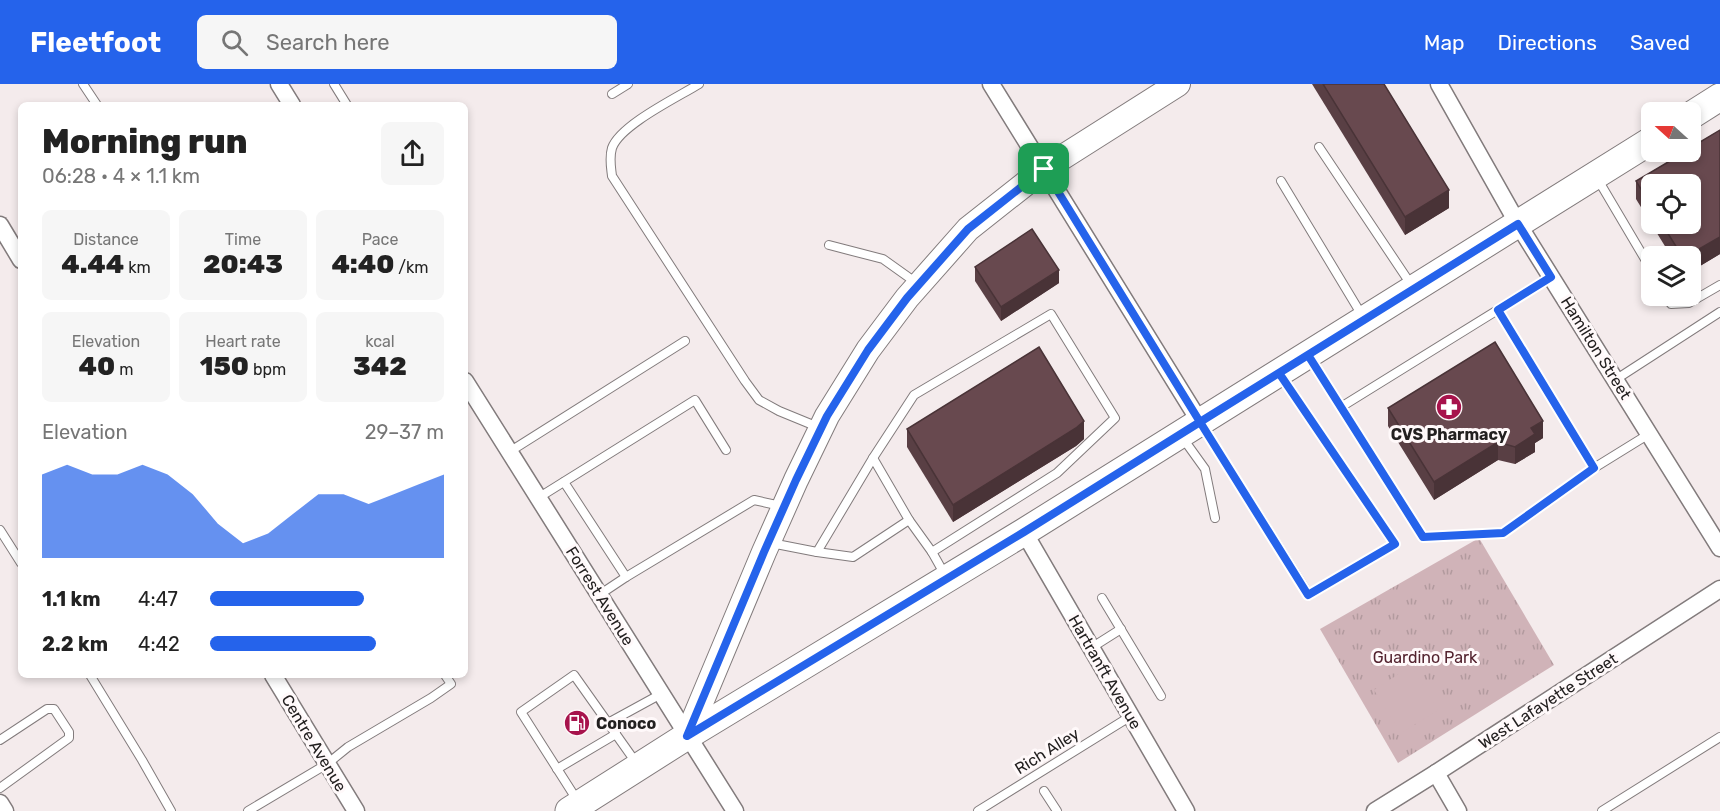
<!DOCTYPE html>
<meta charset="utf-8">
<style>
body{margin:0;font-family:Rubik,sans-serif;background:#f6f6f6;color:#222;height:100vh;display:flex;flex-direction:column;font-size:22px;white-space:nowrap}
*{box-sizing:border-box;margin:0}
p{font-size:20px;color:#767676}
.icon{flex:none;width:33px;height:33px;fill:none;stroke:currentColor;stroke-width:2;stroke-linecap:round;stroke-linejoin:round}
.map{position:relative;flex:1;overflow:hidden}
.side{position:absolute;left:18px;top:18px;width:450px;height:576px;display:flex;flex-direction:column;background:#fff;border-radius:9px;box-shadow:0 3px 9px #0003}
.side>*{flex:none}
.needle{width:39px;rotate:291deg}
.buttons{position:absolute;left:1641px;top:18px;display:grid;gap:12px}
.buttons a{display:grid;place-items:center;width:60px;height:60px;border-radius:9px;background:#fff;box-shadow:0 3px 9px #0003;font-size:30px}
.pin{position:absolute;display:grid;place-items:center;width:51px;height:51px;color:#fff;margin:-26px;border-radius:12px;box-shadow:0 3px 9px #0006}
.round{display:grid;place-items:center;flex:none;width:63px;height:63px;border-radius:9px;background:#f6f6f6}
.headline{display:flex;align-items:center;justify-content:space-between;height:102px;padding:0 24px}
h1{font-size:33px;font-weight:800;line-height:45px}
.metrics{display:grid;grid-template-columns:repeat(3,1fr);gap:9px;height:102px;padding:6px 24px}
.metrics div{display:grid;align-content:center;border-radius:9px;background:#f6f6f6;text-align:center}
.metrics b{font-size:26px;font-weight:800}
.metrics small{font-size:16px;font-weight:400}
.metrics p{font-size:16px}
.chart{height:168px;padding:12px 24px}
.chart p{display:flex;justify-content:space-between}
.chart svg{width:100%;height:108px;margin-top:6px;fill:#2563eb;opacity:.7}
ul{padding:0 24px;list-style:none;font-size:20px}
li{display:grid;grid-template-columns:96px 72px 1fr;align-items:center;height:45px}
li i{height:15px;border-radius:8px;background:#2563eb}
header{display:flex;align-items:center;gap:36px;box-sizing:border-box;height:84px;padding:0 30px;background:#2563eb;color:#fff}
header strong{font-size:28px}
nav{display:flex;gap:33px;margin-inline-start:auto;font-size:21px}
.search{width:420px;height:54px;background:#f6f6f6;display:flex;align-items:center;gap:15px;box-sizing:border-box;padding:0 21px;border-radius:9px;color:#767676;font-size:22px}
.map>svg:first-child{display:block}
</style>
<header>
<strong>Fleetfoot</strong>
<div class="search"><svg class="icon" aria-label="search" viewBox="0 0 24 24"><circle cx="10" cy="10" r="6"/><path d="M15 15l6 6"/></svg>Search here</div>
<nav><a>Map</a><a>Directions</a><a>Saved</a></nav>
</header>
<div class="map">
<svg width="1720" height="727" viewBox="0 0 1720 727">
<defs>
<pattern id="park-tufts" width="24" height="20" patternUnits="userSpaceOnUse" patternTransform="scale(1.5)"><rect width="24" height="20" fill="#d0b3b8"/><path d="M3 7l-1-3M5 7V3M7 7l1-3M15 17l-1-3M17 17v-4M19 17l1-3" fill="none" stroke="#b29a9e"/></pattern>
</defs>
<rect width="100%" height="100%" fill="#f4ebec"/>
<polygon fill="url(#park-tufts)" points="1479,454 1554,581 1398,679 1320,545"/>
<polygon fill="#d0b3b8" points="1411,582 1438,626 1401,649 1374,606"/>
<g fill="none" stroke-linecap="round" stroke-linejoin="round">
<g stroke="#827b7c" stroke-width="10">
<g id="lane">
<polyline points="83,0 97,21"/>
<polyline points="334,0 347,21"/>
<path d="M699,0c-21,13 -79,41 -87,64 -3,10 -1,19 0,28l133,205 14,19 20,11 39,16"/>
<polyline points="612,10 628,0"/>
<polyline points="1319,63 1412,202"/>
<polyline points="1597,94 1652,187"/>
<polyline points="1281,97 1363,233"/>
<polyline points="829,161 883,175 918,200"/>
<polyline points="1666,212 1671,220 1689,219 1720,201"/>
<polyline points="1310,274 1423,453 1503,449 1594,384 1498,226"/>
<polyline points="1615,296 1720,228"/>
<polyline points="1341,323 1551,193"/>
<polyline points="1202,341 1309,511 1395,460 1282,293"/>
<polyline points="1182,353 1205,385 1215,434"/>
<polyline points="509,368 685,257"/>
<polyline points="873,374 909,436 932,468 945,491"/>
<polyline points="1594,384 1649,350"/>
<polyline points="564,398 626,493"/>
<polyline points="538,414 695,316 726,366"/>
<polyline points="0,446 21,479"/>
<polyline points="771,459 817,468 873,374 914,311 1051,230 1115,334 1057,389 932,468"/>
<polyline points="817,468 853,473 909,436"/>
<polyline points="599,511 626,493 754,416 781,422"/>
<polyline points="1102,514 1161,612"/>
<polyline points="1091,564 1121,545"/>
<polyline points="90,591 142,676 171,727"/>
<polyline points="608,639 637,680"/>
<polyline points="0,656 47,625 54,625 69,648 69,654 0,704"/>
<polyline points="557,685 616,650"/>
<polyline points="1044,707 1057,727"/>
<polyline points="577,716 521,628 574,591 608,639 661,610"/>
<polyline points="248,727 327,680 348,663 431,614 451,600 445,591"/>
<polyline points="978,727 1131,632"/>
<polyline points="1602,727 1720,653"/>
</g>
</g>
<g stroke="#827b7c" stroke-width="19">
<g id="street">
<polyline points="279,0 292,21"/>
<polyline points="991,0 1200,338"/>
<polyline points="1439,0 1518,140 1720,464"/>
<polyline points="0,141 21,176"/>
<polyline points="465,297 735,727"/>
<polyline points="1024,448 1186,727"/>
<polyline points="273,591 356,727"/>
<polyline points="1436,689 1458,727"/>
<polyline points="0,719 5,727"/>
<polyline points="1375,727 1436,689 1720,505"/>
</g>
</g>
<g stroke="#827b7c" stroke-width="26">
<polyline id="secondary" points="687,652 764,468 796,396 827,332 868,266 907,214 968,145 1044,85 1178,0"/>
</g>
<g stroke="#827b7c" stroke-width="29">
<g id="primary">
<polyline points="1690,32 1720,13"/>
<polyline points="569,727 687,652 1024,448 1652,56"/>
</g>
</g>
<use href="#lane" stroke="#fff" stroke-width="8"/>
<use href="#street" stroke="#fff" stroke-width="16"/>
<use href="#secondary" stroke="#fff" stroke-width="24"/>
<use href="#primary" stroke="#fff" stroke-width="27"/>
</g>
<g fill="#593f44" fill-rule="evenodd">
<polygon points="1312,0 1384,0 1449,124 1405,151"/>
<path d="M1720,46v124l-30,18v-16h-19l-35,-57v-18l49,-29h5v-4zM1652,100h38v40h-38z"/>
<polygon points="975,183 1059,199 1001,237 975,197"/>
<polygon points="1388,324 1543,354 1535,359 1535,368 1515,380 1498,376 1434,416 1388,342"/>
<polygon points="907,345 1084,355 1076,362 953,438 907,363"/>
</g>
<g fill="#493337">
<polygon points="1449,106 1449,124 1405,151 1405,133"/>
<polygon points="1720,153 1720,170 1690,188 1690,172 1687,172"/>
<polygon points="1059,186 1059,199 1001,237 1001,223"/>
<polygon points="1084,337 1084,355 1076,362 953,438 953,421"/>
<polygon points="1543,337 1543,354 1535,359 1535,368 1515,380 1515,363 1531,344"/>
<polygon points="1498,358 1498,376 1434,416 1434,398"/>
</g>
<g fill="#68494f" stroke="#493337" stroke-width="1.5">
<polygon points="1323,0 1384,0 1449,106 1405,133"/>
<polygon points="1720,46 1720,153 1687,172 1682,172 1662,140 1690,140 1690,100 1652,100 1652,123 1636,97 1685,68 1690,68 1690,64"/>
<polygon points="1032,145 1059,186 1001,223 975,183"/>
<polygon points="1495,258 1543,337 1531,344 1535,350 1515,363 1498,358 1434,398 1388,324"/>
<polygon points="1039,263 1084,337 1076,344 953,421 907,345"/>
</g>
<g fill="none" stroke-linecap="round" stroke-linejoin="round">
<g stroke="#fff" stroke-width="12">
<polyline id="route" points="1044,85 968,145 907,214 868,266 827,332 796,396 764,468 687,652 1024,448 1200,338 1308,511 1395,460 1279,289 1308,271 1423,453 1503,449 1594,384 1498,226 1551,193 1518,140 1200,338 1044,85"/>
</g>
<use href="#route" stroke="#2563eb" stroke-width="8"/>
</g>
<defs>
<g id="pharmacy-disc" transform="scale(1.35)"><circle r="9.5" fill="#a7134c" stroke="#fff9fa"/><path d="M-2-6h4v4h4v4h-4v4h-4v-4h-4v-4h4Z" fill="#fff"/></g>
<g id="fuel-disc" transform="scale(1.35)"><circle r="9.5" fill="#a7134c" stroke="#fff9fa"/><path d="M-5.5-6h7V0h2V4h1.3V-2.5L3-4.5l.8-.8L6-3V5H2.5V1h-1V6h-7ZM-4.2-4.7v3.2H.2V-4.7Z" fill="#fff"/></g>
</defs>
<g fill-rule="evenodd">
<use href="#pharmacy-disc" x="1449" y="323"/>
<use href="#fuel-disc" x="577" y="639"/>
</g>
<g text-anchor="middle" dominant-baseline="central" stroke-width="6" stroke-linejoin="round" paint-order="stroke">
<g font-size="16" fill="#232020" stroke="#fff9fa">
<text transform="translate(1596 264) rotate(58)">Hamilton Street</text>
<text transform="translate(600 512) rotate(58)">Forrest Avenue</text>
<text transform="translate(1105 588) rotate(60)">Hartranft Avenue</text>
<text transform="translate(1548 617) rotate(-33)">West Lafayette Street</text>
<text transform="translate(314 659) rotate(59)">Centre Avenue</text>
<text transform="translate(1047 667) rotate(-32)">Rich Alley</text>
</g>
<g font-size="16" font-weight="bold" fill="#232020" stroke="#fff9fa">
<text x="1449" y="350">CVS Pharmacy</text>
<text x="596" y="639" text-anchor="start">Conoco</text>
</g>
<g font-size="16" fill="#53232f" stroke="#fff9fa">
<text x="1425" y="573">Guardino Park</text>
</g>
</g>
</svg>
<div class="buttons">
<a><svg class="needle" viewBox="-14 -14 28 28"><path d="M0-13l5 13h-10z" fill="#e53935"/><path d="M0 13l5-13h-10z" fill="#767676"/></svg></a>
<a><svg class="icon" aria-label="locate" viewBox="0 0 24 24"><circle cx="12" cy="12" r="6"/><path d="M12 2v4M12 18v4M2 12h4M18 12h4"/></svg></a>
<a><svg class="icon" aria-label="layers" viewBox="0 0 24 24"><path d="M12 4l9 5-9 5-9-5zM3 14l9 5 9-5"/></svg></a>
</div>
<div class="pin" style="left:1044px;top:85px;background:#1e9e55"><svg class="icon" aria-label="arrive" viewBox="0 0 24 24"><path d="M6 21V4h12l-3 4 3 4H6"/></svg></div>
<section class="side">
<div class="headline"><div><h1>Morning run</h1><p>06:28 · 4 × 1.1 km</p></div><a class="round"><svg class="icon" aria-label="share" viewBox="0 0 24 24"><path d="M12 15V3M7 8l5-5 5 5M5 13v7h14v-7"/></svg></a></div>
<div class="metrics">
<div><p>Distance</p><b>4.44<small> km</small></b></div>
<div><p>Time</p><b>20:43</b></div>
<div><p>Pace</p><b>4:40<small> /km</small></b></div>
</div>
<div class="metrics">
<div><p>Elevation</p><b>40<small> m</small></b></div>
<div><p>Heart rate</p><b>150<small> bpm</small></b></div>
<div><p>kcal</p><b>342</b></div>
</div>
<div class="chart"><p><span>Elevation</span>29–37 m</p>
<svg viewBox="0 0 160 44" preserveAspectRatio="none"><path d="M0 44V10L10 6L20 10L30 10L40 6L50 10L60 18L70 30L80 38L90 34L100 26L110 18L120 18L130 22L140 18L150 14L160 10V44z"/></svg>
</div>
<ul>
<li><b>1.1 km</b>4:47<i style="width:66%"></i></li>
<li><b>2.2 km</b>4:42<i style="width:71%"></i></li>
</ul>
</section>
</div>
